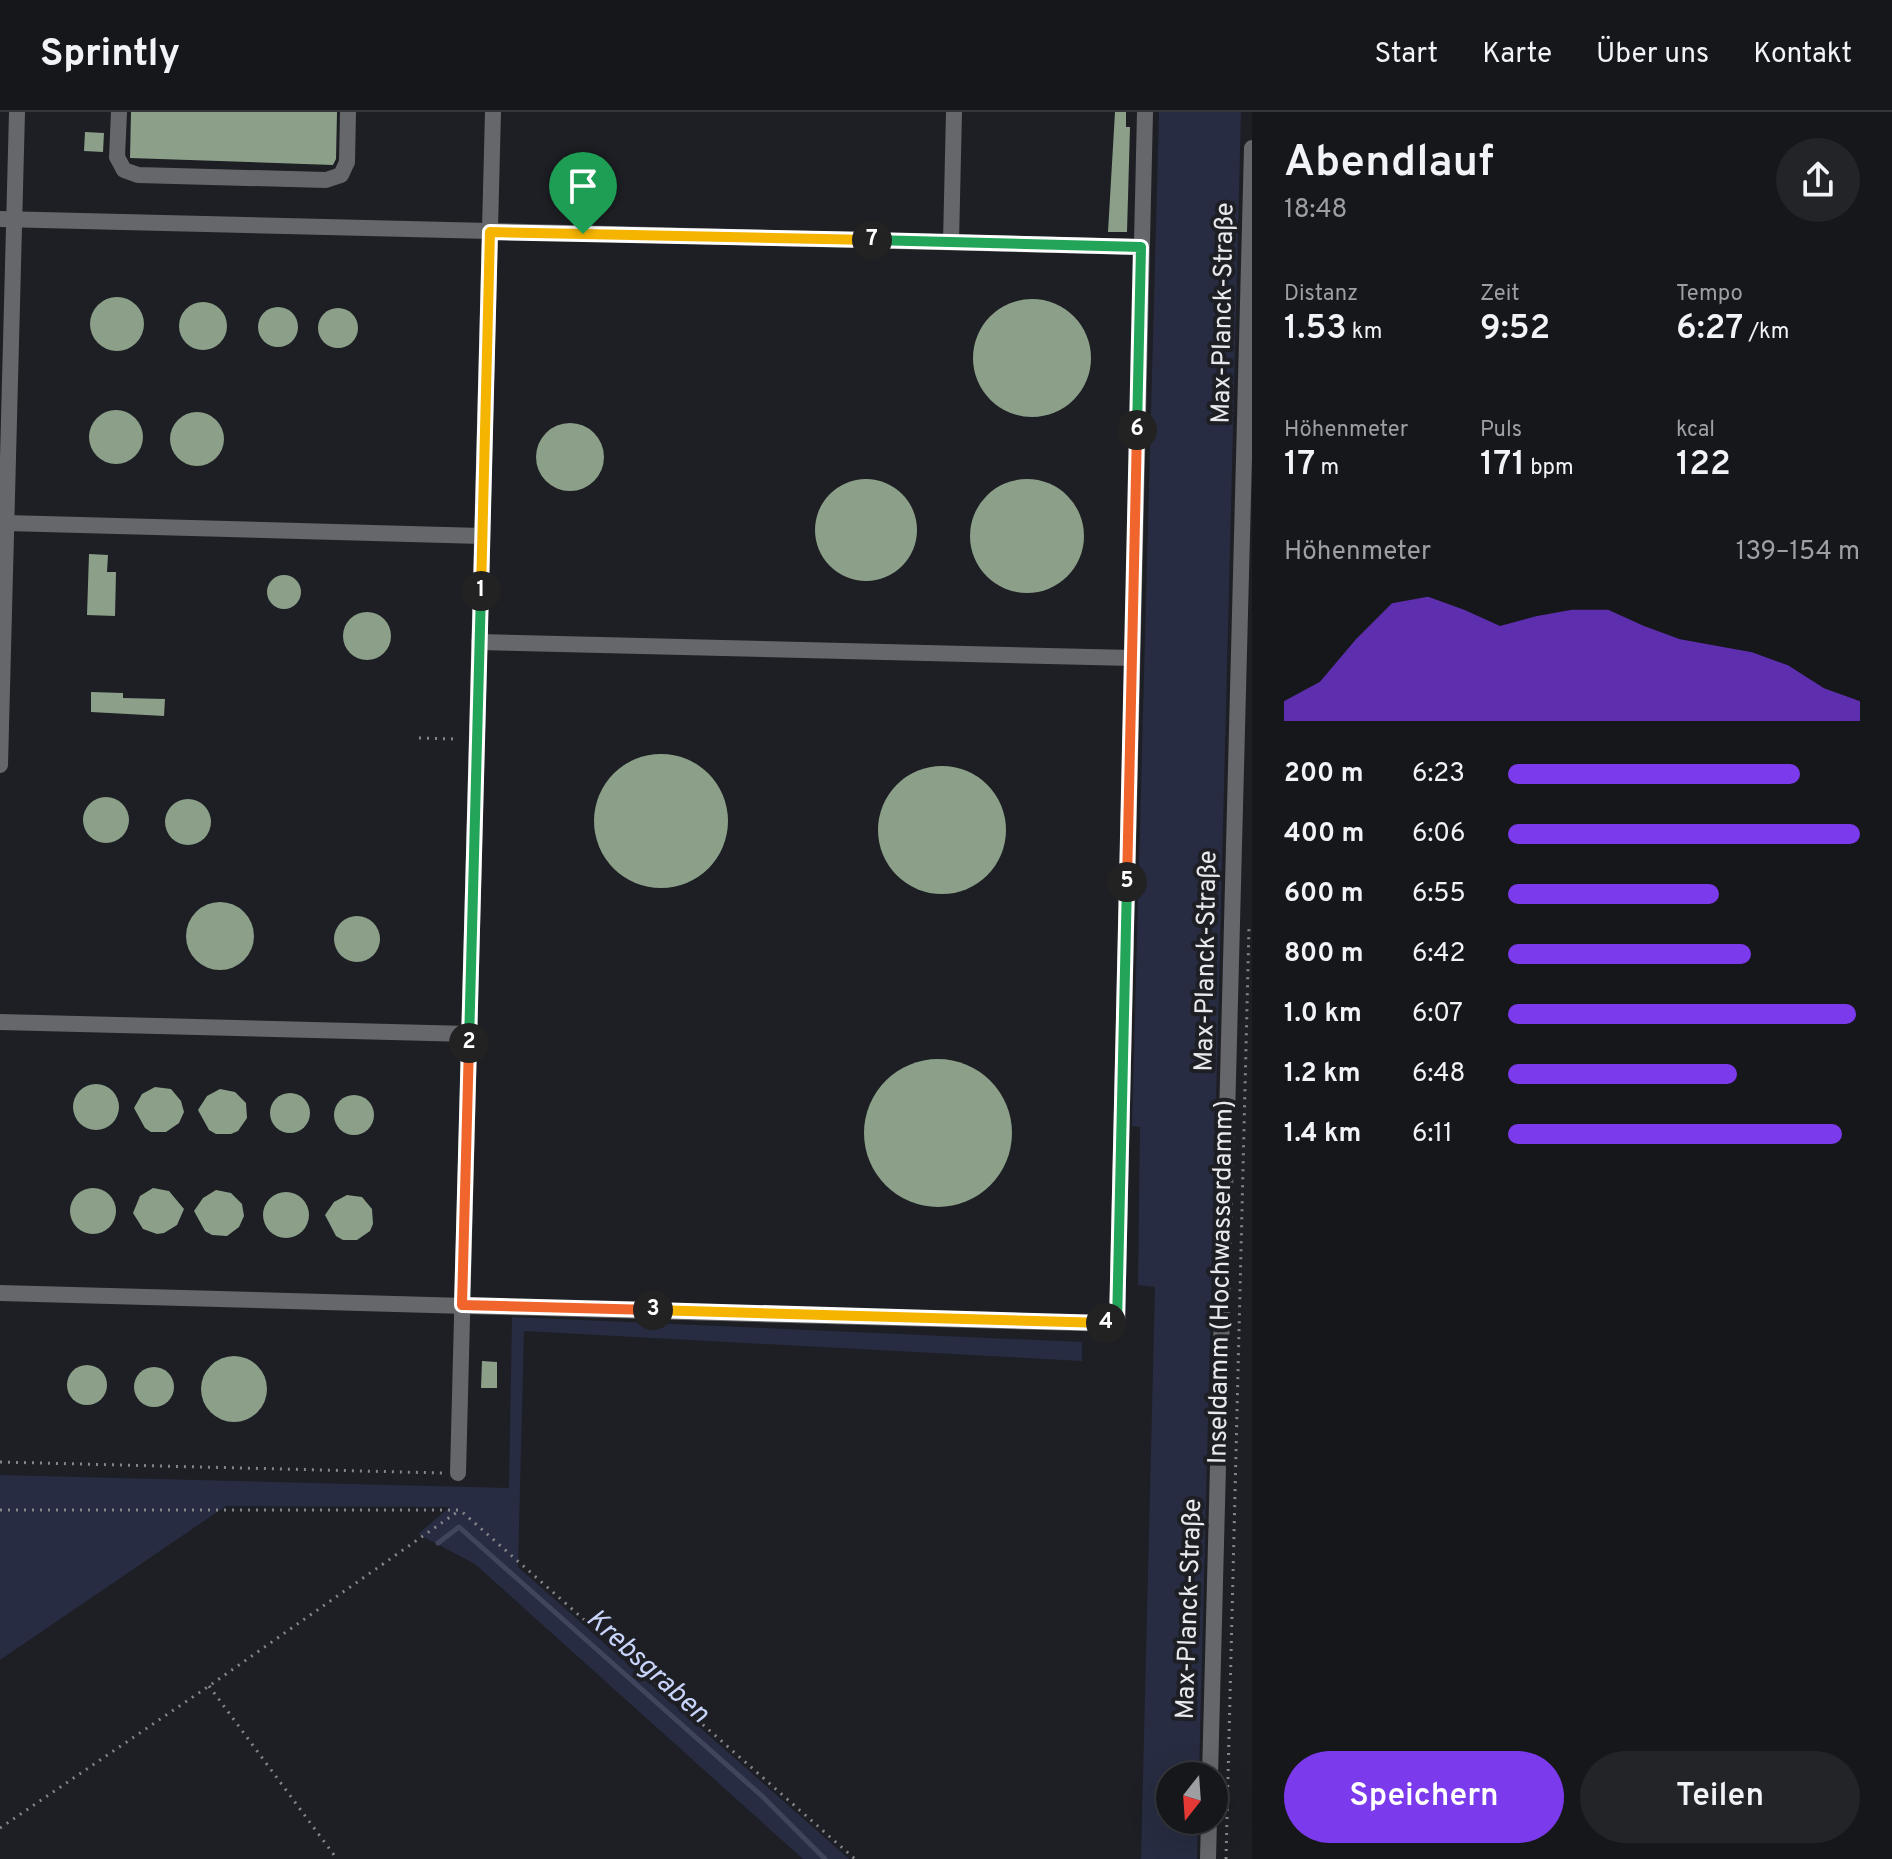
<!DOCTYPE html>
<html lang="de">
<meta charset="utf-8">
<style>
body{margin:0;font-family:Overpass,sans-serif;background:#232428;color:#f1f3f6;height:100vh;display:flex;flex-direction:column;font-size:30px;white-space:nowrap}
*{box-sizing:border-box;margin:0}
p{font-size:26px;color:#9e9fa3}
.icon{flex:none;width:44px;height:44px;fill:none;stroke:currentColor;stroke-width:2;stroke-linecap:round;stroke-linejoin:round}
.map{position:relative;flex:1;overflow:hidden}
.sheet{display:flex;flex-direction:column;background:#16171b;width:640px}
.sheet>*{flex:none}
.needle{width:52px;rotate:197deg}
.tools{position:absolute;left:1156px;top:1650px;display:grid;gap:16px}
.tools a{display:grid;place-items:center;width:72px;height:72px;border-radius:50%;background:#16171b;box-shadow:0 8px 32px #0002,0 0 0 2px #35363a;font-size:40px}
.pin{position:absolute;display:grid;place-items:center;width:68px;height:68px;color:#fff;margin:-82px -34px;border-radius:50% 50% 50% 0;rotate:-45deg;box-shadow:0 0 8px #0007}
.pin .icon{rotate:45deg}
.km{position:absolute;width:40px;height:40px;margin:-20px;border-radius:50%;background:#222;color:#fff;font-size:22px;line-height:40px;text-align:center}
.round{display:grid;place-items:center;flex:none;width:84px;height:84px;border-radius:42px;background:#232428}
.head{display:flex;align-items:center;justify-content:space-between;height:136px;padding:0 32px}
h1{font-size:44px;font-weight:600;line-height:60px}
.figures{display:grid;grid-template-columns:repeat(3,1fr);gap:12px;height:136px;padding:8px 32px}
.figures div{display:grid;align-content:center}
.figures b{font-size:34px;font-weight:600}
.figures small{font-size:22px;font-weight:400}
.figures p{font-size:22px}
.chart{height:224px;padding:16px 32px}
.chart p{display:flex;justify-content:space-between}
.chart svg{width:100%;height:144px;margin-top:8px;fill:#7c3aed;opacity:.7}
.button{display:flex;gap:16px;margin-top:auto;padding:16px 32px}
.button a{flex:1;height:92px;border-radius:48px;background:#7c3aed;color:#fff;font-size:32px;font-weight:600;line-height:92px;text-align:center}
.button a+a{background:#232428;color:#f1f3f6}
ul{padding:0 32px;list-style:none;font-size:26px}
li{display:grid;grid-template-columns:128px 96px 1fr;align-items:center;height:60px}
li i{height:20px;border-radius:10px;background:#7c3aed}
header{display:flex;align-items:center;gap:48px;box-sizing:border-box;height:112px;padding:0 40px;background:#16171b;border-bottom:2px solid #35363a}
header strong{font-size:38px}
nav{display:flex;gap:44px;margin-inline-start:auto;font-size:28px}
main{display:flex;flex:1;min-height:0}
.map>svg:first-child{display:block}
</style>
<header>
<strong>Sprintly</strong>
<nav><a>Start</a><a>Karte</a><a>Über uns</a><a>Kontakt</a></nav>
</header>
<main>
<div class="map">
<svg width="1252" height="1747" viewBox="0 0 1252 1747">
<rect width="100%" height="100%" fill="#1d1f24"/>
<g fill="#272c42">
<polygon points="1159,0 1241,0 1199,1664 1170,1664 1170,1708 1198,1708 1197,1747 1141,1747 1155,1175 1138,1173 1140,1015 1132,1014"/>
<polygon points="512,1205 1082,1230 1082,1249 524,1219 518,1455 849,1747 803,1747 475,1452 418,1422 450,1395 226,1394 0,1548 0,1363 509,1376"/>
</g>
<g fill="none" stroke-linecap="round" stroke-linejoin="round">
<polyline stroke="#40455d" stroke-width="5" points="438,1431 459,1415 763,1685 825,1747"/>
</g>
<g fill="#8ca089">
<polygon points="131,0 337,0 336,47 333,53 130,46"/>
<polygon points="1115,0 1126,0 1126,15 1130,15 1127,120 1108,120"/>
<polygon points="85,20 104,21 103,40 84,39"/>
<circle cx="117" cy="212" r="27"/>
<circle cx="1032" cy="246" r="59"/>
<circle cx="203" cy="214" r="24"/>
<circle cx="278" cy="215" r="20"/>
<circle cx="338" cy="216" r="20"/>
<circle cx="116" cy="325" r="27"/>
<circle cx="197" cy="327" r="27"/>
<circle cx="570" cy="345" r="34"/>
<circle cx="1027" cy="424" r="57"/>
<circle cx="866" cy="418" r="51"/>
<polygon points="89,442 108,443 107,460 116,460 115,504 87,503"/>
<circle cx="284" cy="480" r="17"/>
<circle cx="367" cy="524" r="24"/>
<polygon points="91,580 123,581 123,586 165,587 164,604 91,600"/>
<circle cx="661" cy="709" r="67"/>
<circle cx="942" cy="718" r="64"/>
<circle cx="106" cy="708" r="23"/>
<circle cx="188" cy="710" r="23"/>
<circle cx="220" cy="824" r="34"/>
<circle cx="357" cy="827" r="23"/>
<circle cx="938" cy="1021" r="74"/>
<circle cx="96" cy="995" r="23"/>
<polygon points="155,975 171,977 181,989 184,1000 179,1011 166,1020 151,1020 145,1016 134,996 142,982"/>
<polygon points="220,977 235,980 246,991 247,1006 238,1019 231,1022 216,1022 209,1018 198,998 207,984"/>
<circle cx="290" cy="1001" r="20"/>
<circle cx="354" cy="1003" r="20"/>
<circle cx="93" cy="1099" r="23"/>
<polygon points="153,1076 169,1079 184,1097 177,1113 164,1121 157,1122 143,1117 133,1101 140,1084"/>
<polygon points="216,1078 231,1081 242,1092 244,1104 239,1115 227,1124 212,1123 205,1119 194,1099 203,1086"/>
<circle cx="286" cy="1103" r="23"/>
<polygon points="347,1083 362,1085 372,1097 373,1112 370,1119 357,1128 343,1128 336,1124 325,1103 334,1090"/>
<circle cx="234" cy="1277" r="33"/>
<polygon points="482,1249 497,1250 497,1276 481,1276"/>
<circle cx="87" cy="1273" r="20"/>
<circle cx="154" cy="1275" r="20"/>
</g>
<g fill="none" stroke-linecap="round" stroke-linejoin="round">
<g stroke="#84868a" stroke-width="3" stroke-dasharray="2 6" stroke-linecap="butt">
<polyline points="419,626 457,627"/>
<polyline points="0,1350 442,1361"/>
<polyline points="0,1398 460,1398 855,1747"/>
<polyline points="209,1574 337,1747"/>
<polyline points="0,1716 209,1574 460,1398"/>
<polyline points="1226,1747 1249,814"/>
</g>
<g stroke="#66676a" stroke-width="16">
<polyline points="119,0 117,45 124,58 138,63 326,68 341,63 347,50 348,0"/>
<polyline points="0,107 1141,135"/>
<polyline points="951,130 954,0"/>
<polyline points="6,411 482,424"/>
<polyline points="479,530 1132,546"/>
<polyline points="0,653 17,0"/>
<polyline points="0,910 469,922"/>
<polyline points="0,1181 1117,1212 1145,0"/>
<polyline points="458,1361 493,0"/>
<polyline points="1210,1664 1252,36"/>
<polyline points="1208,1747 1209,1708"/>
</g>
</g>
<g fill="none" stroke-linecap="round" stroke-linejoin="round">
<g stroke="#fff" stroke-width="16">
<polyline id="split-1" points="481,479 490,120 583,122"/>
</g>
<g stroke="#fff" stroke-width="16">
<polyline id="split-2" points="469,931 481,479"/>
</g>
<g stroke="#fff" stroke-width="16">
<polyline id="split-3" points="469,931 462,1193 653,1198"/>
</g>
<g stroke="#fff" stroke-width="16">
<polyline id="split-4" points="653,1198 1106,1211"/>
</g>
<g stroke="#fff" stroke-width="16">
<polyline id="split-5" points="1106,1211 1117,1212 1127,770"/>
</g>
<g stroke="#fff" stroke-width="16">
<polyline id="split-6" points="1127,770 1137,318"/>
</g>
<g stroke="#fff" stroke-width="16">
<polyline id="split-7" points="872,128 1141,135 1137,318"/>
</g>
<g stroke="#fff" stroke-width="16">
<polyline id="split-8" points="583,122 872,128"/>
</g>
<use href="#split-1" stroke="#f5b400" stroke-width="10"/>
<use href="#split-2" stroke="#22a559" stroke-width="10"/>
<use href="#split-3" stroke="#f0652b" stroke-width="10"/>
<use href="#split-4" stroke="#f5b400" stroke-width="10"/>
<use href="#split-5" stroke="#22a559" stroke-width="10"/>
<use href="#split-6" stroke="#f0652b" stroke-width="10"/>
<use href="#split-7" stroke="#22a559" stroke-width="10"/>
<use href="#split-8" stroke="#f5b400" stroke-width="10"/>
</g>
<g text-anchor="middle" dominant-baseline="central" stroke-width="8" stroke-linejoin="round" paint-order="stroke">
<g font-size="26" fill="#e7e9ec" stroke="#1d1f24">
<text transform="translate(1224 201) rotate(-89)">Max-Planck-Straße</text>
<text transform="translate(1207 849) rotate(-89)">Max-Planck-Straße</text>
<text transform="translate(1222 1170) rotate(-89)">Inseldamm (Hochwasserdamm)</text>
<text transform="translate(1190 1497) rotate(-88)">Max-Planck-Straße</text>
</g>
<g font-size="28" font-style="italic" fill="#c9d4fb" stroke="#1d1f24">
<text transform="translate(647 1555) rotate(42)">Krebsgraben</text>
</g>
</g>
</svg>
<div class="tools">
<a><svg class="needle" viewBox="-14 -14 28 28"><path d="M0-13l5 13h-10z" fill="#e53935"/><path d="M0 13l5-13h-10z" fill="#9e9fa3"/></svg></a>
</div>
<div class="pin" style="left:583px;top:122px;background:#1e9e55"><svg class="icon" aria-label="arrive" viewBox="0 0 24 24"><path d="M6 21V4h12l-3 4 3 4H6"/></svg></div>
<b class="km" style="left:481px;top:479px">1</b>
<b class="km" style="left:469px;top:931px">2</b>
<b class="km" style="left:653px;top:1198px">3</b>
<b class="km" style="left:1106px;top:1211px">4</b>
<b class="km" style="left:1127px;top:770px">5</b>
<b class="km" style="left:1137px;top:318px">6</b>
<b class="km" style="left:872px;top:128px">7</b>
</div>
<section class="sheet">
<div class="head"><div><h1>Abendlauf</h1><p>18:48</p></div><a class="round"><svg class="icon" aria-label="share" viewBox="0 0 24 24"><path d="M12 15V3M7 8l5-5 5 5M5 13v7h14v-7"/></svg></a></div>
<div class="figures">
<div><p>Distanz</p><b>1.53<small> km</small></b></div>
<div><p>Zeit</p><b>9:52</b></div>
<div><p>Tempo</p><b>6:27<small> /km</small></b></div>
</div>
<div class="figures">
<div><p>Höhenmeter</p><b>17<small> m</small></b></div>
<div><p>Puls</p><b>171<small> bpm</small></b></div>
<div><p>kcal</p><b>122</b></div>
</div>
<div class="chart"><p><span>Höhenmeter</span>139–154 m</p>
<svg viewBox="0 0 160 44" preserveAspectRatio="none"><path d="M0 44V38L10 32L20 19L30 8L40 6L50 10L60 15L70 12L80 10L90 10L100 15L110 19L120 21L130 23L140 27L150 34L160 38V44z"/></svg>
</div>
<ul>
<li><b>200 m</b>6:23<i style="width:83%"></i></li>
<li><b>400 m</b>6:06<i style="width:100%"></i></li>
<li><b>600 m</b>6:55<i style="width:60%"></i></li>
<li><b>800 m</b>6:42<i style="width:69%"></i></li>
<li><b>1.0 km</b>6:07<i style="width:99%"></i></li>
<li><b>1.2 km</b>6:48<i style="width:65%"></i></li>
<li><b>1.4 km</b>6:11<i style="width:95%"></i></li>
</ul>
<div class="button"><a>Speichern</a><a>Teilen</a></div>
</section>
</main>
